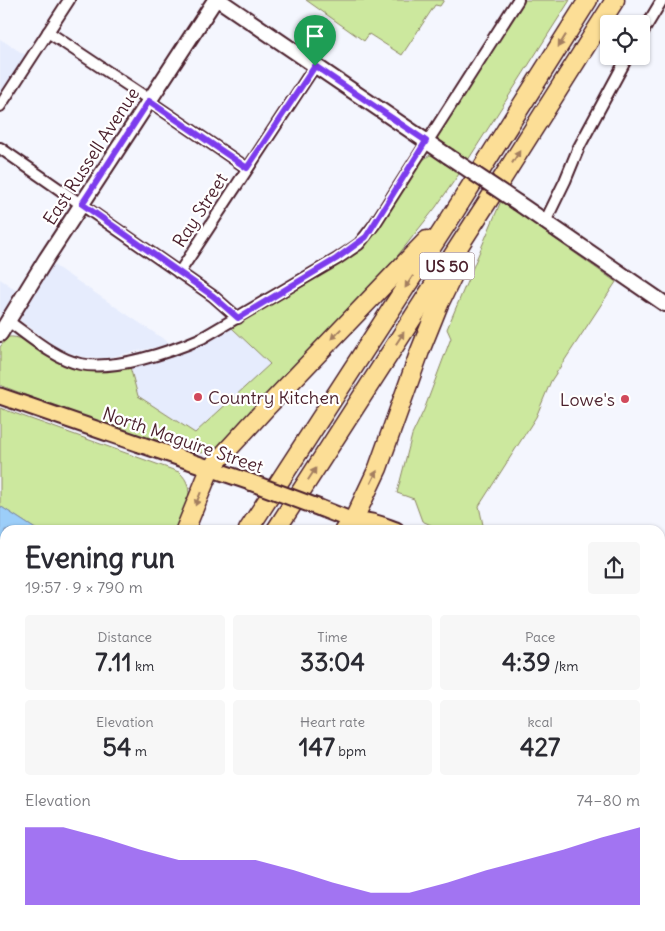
<!DOCTYPE html>
<meta charset="utf-8">
<style>
body{margin:0;font-family:Delius,sans-serif;background:#f7f7f7;color:#2b2b33;height:100vh;display:flex;flex-direction:column;font-size:19px;white-space:nowrap}
*{box-sizing:border-box;margin:0}
p{font-size:16px;color:#7c7c81}
.icon{flex:none;width:28px;height:28px;fill:none;stroke:currentColor;stroke-width:2;stroke-linecap:round;stroke-linejoin:round}
.map{position:relative;flex:1;overflow:hidden}
.details{position:absolute;left:0px;top:525px;width:665px;height:406px;display:flex;flex-direction:column;background:#fff;border-radius:15px 15px 0 0;box-shadow:0 1px 4px #0004}
.details>*{flex:none}
.controls{position:absolute;left:600px;top:15px;display:grid;gap:10px}
.controls a{display:grid;place-items:center;width:50px;height:50px;border-radius:5px;background:#fff;box-shadow:0 1px 4px #0004;font-size:25px}
.pin{position:absolute;display:grid;place-items:center;width:42px;height:42px;color:#fff;margin:-51px -21px;border-radius:50% 50% 50% 0;rotate:-45deg;box-shadow:0 0 5px #0007}
.pin .icon{rotate:45deg}
.round{display:grid;place-items:center;flex:none;width:52px;height:52px;border-radius:5px;background:#f7f7f7}
.head{display:flex;align-items:center;justify-content:space-between;height:85px;padding:0 25px}
h1{font-size:28px;font-weight:800;line-height:38px}
.stats{display:grid;grid-template-columns:repeat(3,1fr);gap:8px;height:85px;padding:5px 25px}
.stats div{display:grid;align-content:center;border-radius:5px;background:#f7f7f7;text-align:center}
.stats b{font-size:25px;font-weight:800}
.stats small{font-size:14px;font-weight:400}
.stats p{font-size:14px}
.chart{height:140px;padding:10px 25px}
.chart p{display:flex;justify-content:space-between}
.chart svg{width:100%;height:90px;margin-top:5px;fill:#7c3aed;opacity:.7}
.map>svg:first-child{display:block}
</style>
<div class="map">
<svg width="665" height="931" viewBox="0 0 665 931">
<rect width="100%" height="100%" fill="#f4f6fe"/>
<filter id="ink" filterUnits="userSpaceOnUse"><feTurbulence type="fractalNoise" baseFrequency=".02" numOctaves="2"/><feDisplacementMap in="SourceGraphic" scale="10" xChannelSelector="R" yChannelSelector="G"/><feConvolveMatrix kernelMatrix="1 2 1 2 8 2 1 2 1" color-interpolation-filters="sRGB"/></filter>
<g filter="url(#ink)">
<g fill="#e6ecfd">
<polygon points="0,39 27,56 0,98"/>
<polygon points="52,264 171,344 105,358 84,357 60,350 21,321 19,317"/>
<polygon points="0,279 18,291 0,320"/>
<polygon points="232,328 270,364 195,433 138,396 130,367 184,350 214,338"/>
<polygon points="0,600 5,608 5,768 0,791"/>
<polygon points="660,682 665,684 665,773 660,775"/>
<polygon points="665,794 665,931 542,931 534,926 660,926 660,795"/>
<polygon points="268,926 487,926 484,931 275,931"/>
</g>
<g fill="#cce89e" stroke="#8b8464">
<polygon points="306,0 444,0 440,6 435,5 402,55 369,34 364,41"/>
<polygon points="524,0 570,0 468,160 438,141 436,136"/>
<path d="M430,155h6l25,16 -25,36 -41,52 -179,189 -14,5 -105,-30 -97,-38v-38l8,-10c21,-2 42,22 63,30 19,6 39,3 59,0l8,29 57,37 75,-69 -38,-36 122,-75 12,-10 54,-81z"/>
<polygon points="501,201 616,282 551,381 536,417 479,506 483,525 481,530 442,530 422,521 414,499 397,493 412,435 424,410 451,338 447,329"/>
<path d="M0,408l179,64c19,17 6,38 -1,58h-141l-37,-24z"/>
<polygon points="5,768 5,853 0,860 0,791"/>
<polygon points="30,926 268,926 275,931 25,931"/>
</g>
<polygon fill="#9ccef9" stroke="#7b88a7" points="0,506 37,530 5,530 5,575 0,568"/>
<g fill="none" stroke-linecap="round" stroke-linejoin="round">
<g stroke="#4a1f2b" stroke-width="14">
<g id="street">
<polyline points="48,32 150,100"/>
<polyline points="641,35 662,0"/>
<polyline points="149,101 247,168"/>
<polyline points="0,106 69,0"/>
<polyline points="0,148 213,296 238,318"/>
<polyline points="545,222 565,181 579,147 628,56"/>
<polyline points="179,273 315,66"/>
<path d="M8,321c20,14 47,38 72,43 35,7 90,-12 122,-26l135,-79 22,-15 15,-19 144,-225"/>
</g>
</g>
<g stroke="#4a1f2b" stroke-width="18">
<g id="secondary">
<polyline points="219,0 448,156"/>
<polyline points="518,203 665,304"/>
<polyline points="0,334 46,259 215,0"/>
<polyline points="660,780 665,781"/>
<path d="M665,792c-6,8 -4,16 0,24"/>
<polyline points="522,931 524,926"/>
</g>
</g>
<g stroke="#4a1f2b" stroke-width="19">
<g id="primary">
<polyline points="0,396 250,482"/>
<polyline points="320,508 353,521 367,530"/>
<path d="M354,521c15,-2 28,4 42,9"/>
<polyline points="660,623 665,625"/>
<polyline points="660,635 665,637"/>
</g>
</g>
<g stroke="#4a1f2b" stroke-width="21">
<g id="highway">
<polyline points="185,530 210,469 266,408 427,240"/>
<polyline points="248,530 455,211 588,0"/>
<polyline points="276,530 488,201 615,0"/>
<polyline points="344,530 353,521 378,468 420,351 439,304 456,269"/>
<polyline points="0,884 5,877"/>
<polyline points="0,923 5,916"/>
</g>
</g>
<use href="#street" stroke="#fff" stroke-width="10"/>
<use href="#secondary" stroke="#fff" stroke-width="14"/>
<use href="#primary" stroke="#fcde96" stroke-width="15"/>
<use href="#highway" stroke="#fcde96" stroke-width="18"/>
<g stroke="#4a1f2b" stroke-width="18" stroke-linecap="butt">
<polyline id="secondary-bridge" points="448,156 518,203"/>
</g>
<g stroke="#4a1f2b" stroke-width="19" stroke-linecap="butt">
<polyline id="primary-bridge" points="250,482 320,508"/>
</g>
<use href="#secondary-bridge" stroke="#fff" stroke-width="14"/>
<use href="#primary-bridge" stroke="#fcde96" stroke-width="15"/>
</g>
<defs><path id="oneway-solid" d="M-6-.8H1V-3.2L6.5 0L1 3.2V.8H-6Z" transform="scale(1.25)"/></defs>
<g fill="#a37e60">
<use href="#oneway-solid" transform="translate(562 41) rotate(122)"/>
<use href="#oneway-solid" transform="translate(516 157) rotate(-58)"/>
<use href="#oneway-solid" transform="translate(409 282) rotate(123)"/>
<use href="#oneway-solid" transform="translate(336 334) rotate(134)"/>
<use href="#oneway-solid" transform="translate(400 338) rotate(-57)"/>
<use href="#oneway-solid" transform="translate(312 474) rotate(-57)"/>
<use href="#oneway-solid" transform="translate(374 477) rotate(-64)"/>
<use href="#oneway-solid" transform="translate(198 499) rotate(112)"/>
</g>
</g>
<g fill="none" stroke-linecap="round" stroke-linejoin="round" filter="url(#ink)">
<g stroke="#fff" stroke-width="10">
<polygon id="route" points="315,66 426,141 366,237 336,259 238,318 213,296 82,204 149,101 247,168"/>
</g>
<use href="#route" stroke="#7c3aed" stroke-width="6"/>
</g>
<g fill="#d1495b" stroke="#fff" stroke-width="2">
<circle cx="198" cy="397" r="5"/>
<circle cx="625" cy="399" r="5"/>
</g>
<g text-anchor="middle" dominant-baseline="central" stroke-width="4.5" stroke-linejoin="round" paint-order="stroke">
<rect fill="#fff" stroke="#80626b" stroke-width="1" x="419.5" y="252.5" width="55" height="27" rx="4"/>
<g font-size="16" font-weight="bold" fill="#4a1f2b">
<text x="447" y="266">US 50</text>
</g>
<g font-size="18" fill="#4a1f2b" stroke="#fff">
<text transform="translate(91 156) rotate(-57)">East Russell Avenue</text>
<text transform="translate(200 210) rotate(-57)">Ray Street</text>
<text transform="translate(183 440) rotate(19)">North Maguire Street</text>
</g>
<g font-size="18" fill="#4a1f2b" stroke="#fff" text-anchor="start">
<text x="208" y="397">Country Kitchen</text>
<text x="615" y="399" text-anchor="end">Lowe's</text>
</g>
</g>
</svg>
<div class="controls">
<a><svg class="icon" aria-label="locate" viewBox="0 0 24 24"><circle cx="12" cy="12" r="6"/><path d="M12 2v4M12 18v4M2 12h4M18 12h4"/></svg></a>
</div>
<div class="pin" style="left:315px;top:66px;background:#1e9e55"><svg class="icon" aria-label="arrive" viewBox="0 0 24 24"><path d="M6 21V4h12l-3 4 3 4H6"/></svg></div>
<section class="details">
<div class="head"><div><h1>Evening run</h1><p>19:57 · 9 × 790 m</p></div><a class="round"><svg class="icon" aria-label="share" viewBox="0 0 24 24"><path d="M12 15V3M7 8l5-5 5 5M5 13v7h14v-7"/></svg></a></div>
<div class="stats">
<div><p>Distance</p><b>7.11<small> km</small></b></div>
<div><p>Time</p><b>33:04</b></div>
<div><p>Pace</p><b>4:39<small> /km</small></b></div>
</div>
<div class="stats">
<div><p>Elevation</p><b>54<small> m</small></b></div>
<div><p>Heart rate</p><b>147<small> bpm</small></b></div>
<div><p>kcal</p><b>427</b></div>
</div>
<div class="chart"><p><span>Elevation</span>74–80 m</p>
<svg viewBox="0 0 160 44" preserveAspectRatio="none"><path d="M0 44V6L10 6L20 11L30 17L40 22L50 22L60 22L70 27L80 33L90 38L100 38L110 33L120 27L130 22L140 17L150 11L160 6V44z"/></svg>
</div>
</section>
</div>
